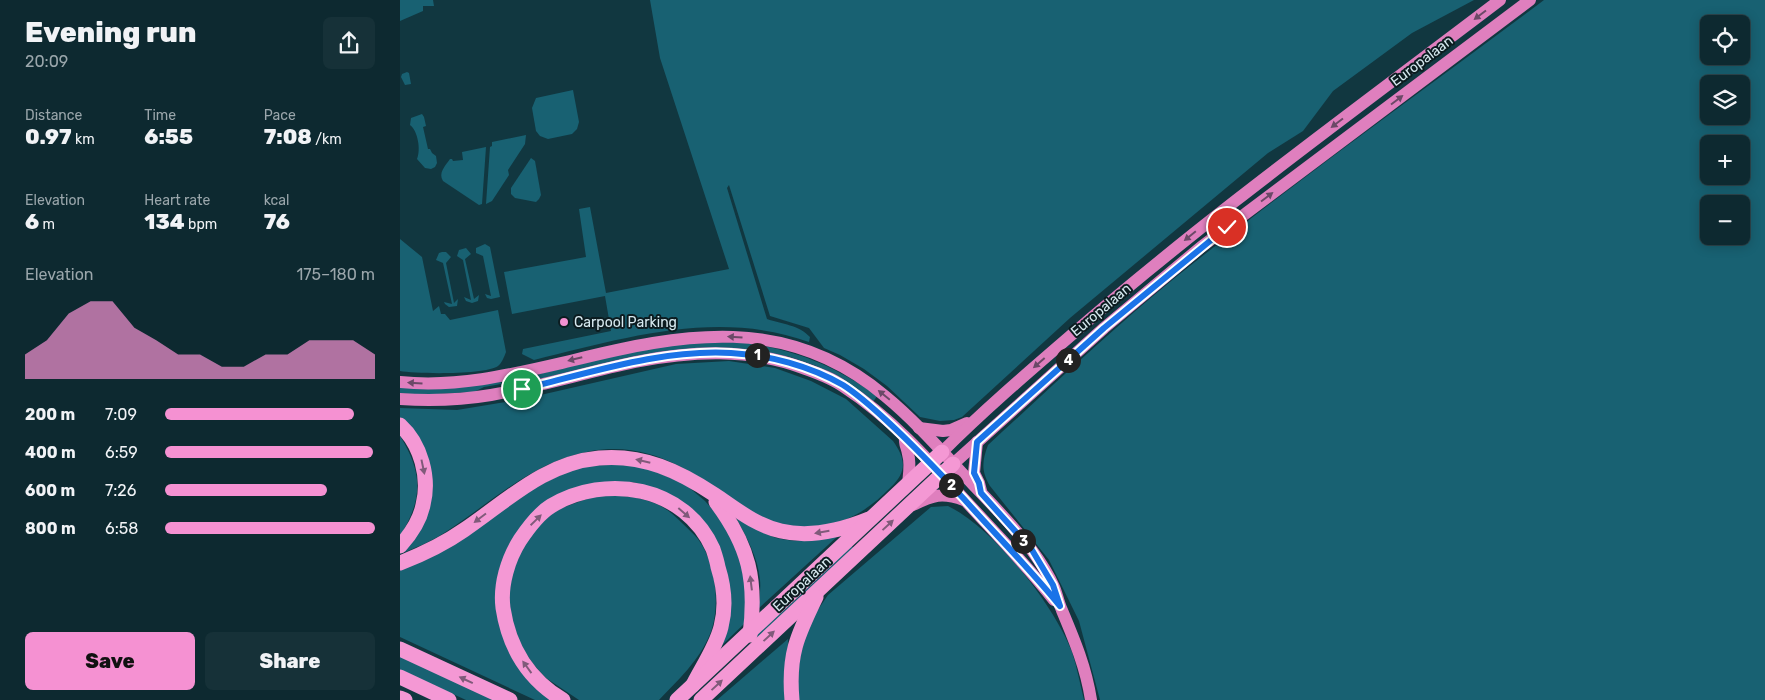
<!DOCTYPE html>
<meta charset="utf-8">
<style>
body{margin:0;font-family:Rubik,sans-serif;background:#163138;color:#f1f3f6;height:100vh;display:flex;flex-direction:column;font-size:19px;white-space:nowrap}
*{box-sizing:border-box;margin:0}
p{font-size:16px;color:#9aa6ab}
.icon{flex:none;width:28px;height:28px;fill:none;stroke:currentColor;stroke-width:2;stroke-linecap:round;stroke-linejoin:round}
.map{position:relative;flex:1;overflow:hidden}
.drawer{display:flex;flex-direction:column;background:#0d2930;width:400px}
.drawer>*{flex:none}
.buttons{position:absolute;left:1300px;top:15px;display:grid;gap:10px}
.buttons a{display:grid;place-items:center;width:50px;height:50px;border-radius:8px;background:#0d2930;box-shadow:0 2px 12px #0003,0 0 0 1px #2d454c;font-size:25px}
.pin{position:absolute;display:grid;place-items:center;width:42px;height:42px;color:#fff;margin:-21px;border:2px solid #fff;border-radius:50%;box-shadow:0 1px 5px #0007}
.km{position:absolute;width:25px;height:25px;margin:-12px;border-radius:50%;background:#222;color:#fff;font-size:14px;line-height:25px;text-align:center}
.round{display:grid;place-items:center;flex:none;width:52px;height:52px;border-radius:8px;background:#163138}
.summary{display:flex;align-items:center;justify-content:space-between;height:85px;padding:0 25px}
h1{font-size:28px;font-weight:800;line-height:38px}
.figures{display:grid;grid-template-columns:repeat(3,1fr);gap:8px;height:85px;padding:5px 25px}
.figures div{display:grid;align-content:center}
.figures b{font-size:21px;font-weight:800}
.figures small{font-size:14px;font-weight:400}
.figures p{font-size:14px}
.chart{height:140px;padding:10px 25px}
.chart p{display:flex;justify-content:space-between}
.chart svg{width:100%;height:90px;margin-top:5px;fill:#f591d2;opacity:.7}
.button{display:flex;gap:10px;margin-top:auto;padding:10px 25px}
.button a{flex:1;height:58px;border-radius:8px;background:#f591d2;color:#111;font-size:20px;font-weight:800;line-height:58px;text-align:center}
.button a+a{background:#163138;color:#f1f3f6}
ul{padding:0 25px;list-style:none;font-size:16px}
li{display:grid;grid-template-columns:80px 60px 1fr;align-items:center;height:38px}
li i{height:12px;border-radius:6px;background:#f591d2}
main{display:flex;flex:1;min-height:0}
.map>svg:first-child{display:block}
</style>
<main>
<section class="drawer">
<div class="summary"><div><h1>Evening run</h1><p>20:09</p></div><a class="round"><svg class="icon" aria-label="share" viewBox="0 0 24 24"><path d="M12 15V3M7 8l5-5 5 5M5 13v7h14v-7"/></svg></a></div>
<div class="figures">
<div><p>Distance</p><b>0.97<small> km</small></b></div>
<div><p>Time</p><b>6:55</b></div>
<div><p>Pace</p><b>7:08<small> /km</small></b></div>
</div>
<div class="figures">
<div><p>Elevation</p><b>6<small> m</small></b></div>
<div><p>Heart rate</p><b>134<small> bpm</small></b></div>
<div><p>kcal</p><b>76</b></div>
</div>
<div class="chart"><p><span>Elevation</span>175–180 m</p>
<svg viewBox="0 0 160 44" preserveAspectRatio="none"><path d="M0 44V32L10 25L20 12L30 6L40 6L50 19L60 25L70 32L80 32L90 38L100 38L110 32L120 32L130 25L140 25L150 25L160 32V44z"/></svg>
</div>
<ul>
<li><b>200 m</b>7:09<i style="width:90%"></i></li>
<li><b>400 m</b>6:59<i style="width:99%"></i></li>
<li><b>600 m</b>7:26<i style="width:77%"></i></li>
<li><b>800 m</b>6:58<i style="width:100%"></i></li>
</ul>
<div class="button"><a>Save</a><a>Share</a></div>
</section>
<div class="map">
<svg width="1365" height="700" viewBox="0 0 1365 700">
<rect width="100%" height="100%" fill="#113740"/>
<g fill="#186172" fill-rule="evenodd">
<polygon points="0,0 33,0 34,6 23,6 23,11 0,21"/>
<path d="M250,0h824l-62,33 -79,58 -30,40 -35,22 -198,165 -108,99 -8,3 -14,1 -20,-4 -33,-31 -23,-17 -24,-14 -16,-7 -15,-20 -39,-12 -41,-131 -2,3 40,131c15,5 32,6 43,18l-1,5c-92,-33 -184,-4 -275,18l-12,-6 1,-5 88,-18 -6,-35 -93,18 -8,-42 82,-15 -7,-48 11,-2 16,86 123,-24 -69,-211z"/>
<path d="M1144,0h221v700h-665l-21,-79 -30,-61 -59,-74c-9,-15 -8,-25 -2,-41 62,-57 123,-115 188,-168 120,-96 245,-185 368,-277zM1309,24h32v32h-32zM1309,84h32v32h-32zM1309,144h32v32h-32zM1309,204h32v32h-32z"/>
<polygon points="7,72 9,73 11,84 5,85 1,77 2,74"/>
<polygon points="173,90 179,122 177,129 172,134 148,139 140,136 136,131 132,108 136,98"/>
<path d="M22,114l2,3 2,9 -3,1 5,22h2l2,4 4,3 1,7 -2,4 -4,2 -6,-1 -8,-9c4,-9 1,-28 -7,-34l1,-7z"/>
<polygon points="126,135 125,144 108,170 109,175 92,201 86,204 90,147 92,146 92,142"/>
<path d="M86,147l-4,57 -3,1 -36,-24c-5,-8 2,-15 7,-22h2l1,2 10,-1 -1,-8z"/>
<polygon points="131,158 135,161 141,195 139,199 136,202 115,198 111,194 111,188"/>
<path d="M0,239l22,18 11,54 6,-5 2,8h4l5,6 48,-10 8,42c-2,5 -4,11 -8,14 -12,9 -82,8 -98,5z"/>
<polygon points="85,244 90,247 100,297 91,299 87,298 85,294 91,296 83,256 76,253 76,248"/>
<polygon points="66,248 71,254 65,259 74,299 79,295 78,301 72,303 66,301 64,297 71,300 63,260 57,256 59,250"/>
<polygon points="42,252 46,252 51,257 46,263 54,303 58,299 57,306 49,307 45,304 44,302 52,304 43,263 36,260 39,253"/>
<path d="M340,342c53,7 94,23 137,54l-4,6 -57,-36 -26,-9 -45,-8 -207,30 -1,-2 2,-3 83,-20 53,-10z"/>
<path d="M329,361l46,7 36,13 35,18 47,42c13,18 14,31 -2,46 -29,30 -59,44 -101,39 -6,-1 -13,0 -19,-2 -11,-4 -22,-14 -32,-21 -48,-31 -87,-62 -148,-52 -58,10 -99,51 -147,82 -14,9 -29,15 -44,21l12,-15 17,-51 -29,-69v-11l57,2 66,-11 153,-35z"/>
<polygon points="101,382 101,384 84,387 74,392 18,395 0,393 0,387"/>
<path d="M0,436c23,37 23,63 0,100z"/>
<polygon points="237,464 285,484 305,501 328,527 345,563 345,623 318,649 324,564 257,489 233,482 210,482 130,516 98,607 154,700 135,700 0,637 0,567 120,494 180,466"/>
<path d="M198,495c19,0 39,1 56,8 11,4 20,12 28,20 5,5 11,10 16,16 18,24 23,68 12,95 -11,27 -32,46 -51,66h-80l-33,-22 -12,-13 -13,-19 -13,-38 2,-30 16,-40 30,-28z"/>
<path d="M548,506c46,22 106,99 124,146 5,15 8,32 12,48h-287l3,-51 13,-32 15,-22 103,-88z"/>
<path d="M335,516c14,8 30,20 46,23 20,4 38,1 58,-4l-80,73c0,-9 2,-19 1,-28 -2,-23 -14,-44 -25,-64z"/>
<polygon points="450,544 455,550 356,642 358,631"/>
<polygon points="388,639 387,700 317,700"/>
<polygon points="0,656 95,700 66,700 0,670"/>
</g>
<g fill="none" stroke-linecap="round" stroke-linejoin="round">
<g stroke="#df7fbe" stroke-width="12">
<path d="M0,382c58,6 114,-8 170,-21 113,-28 217,-48 315,35 28,23 53,51 78,78 23,24 48,49 68,75 8,11 18,26 23,38 3,7 4,14 7,21 13,31 25,59 30,92"/>
<path d="M0,399c30,2 61,1 91,-4 48,-8 96,-23 144,-33 57,-11 113,-14 168,6 14,5 29,10 41,19 46,30 83,71 119,111 31,34 63,66 91,102"/>
<polyline points="519,428 543,431 551,430 567,423"/>
<path d="M505,437c-1,7 2,10 3,17 3,9 1,20 0,30"/>
<polyline points="577,442 574,473 579,483 581,491"/>
<path d="M542,452c40,-40 83,-77 126,-114 138,-120 286,-227 432,-338"/>
<polyline points="553,464 704,328 801,247 1130,0"/>
<path d="M513,505c20,-10 29,-13 51,-5"/>
</g>
<g stroke="#f498d4" stroke-width="15">
<path d="M0,425c21,19 30,53 23,80 -3,15 -13,30 -23,41"/>
<path d="M316,502c33,44 41,78 34,133"/>
<path d="M0,563c23,-9 44,-19 64,-33 43,-29 80,-67 135,-72 44,-4 80,13 116,37 21,14 40,30 66,36 29,7 61,-1 88,-12"/>
<polyline points="0,649 110,700"/>
<polyline points="0,677 49,700"/>
<polyline points="0,698 5,700"/>
<path d="M163,700c-35,-21 -54,-52 -60,-92 -3,-23 5,-49 17,-68 8,-12 18,-26 31,-34 55,-33 134,-20 162,43 2,6 4,12 5,18 6,19 8,41 3,60 -5,20 -19,40 -28,58"/>
<polyline points="277,700 542,452"/>
<polyline points="301,700 553,464"/>
<path d="M392,700c-4,-45 5,-64 24,-103"/>
</g>
</g>
<defs><path id="oneway-solid" d="M-6-.8H1V-3.2L6.5 0L1 3.2V.8H-6Z" transform="scale(1.25)"/></defs>
<g fill="#6b4967">
<use href="#oneway-solid" transform="translate(1080 15) rotate(143)"/>
<use href="#oneway-solid" transform="translate(997 100) rotate(-37)"/>
<use href="#oneway-solid" transform="translate(937 123) rotate(143)"/>
<use href="#oneway-solid" transform="translate(867 197) rotate(-37)"/>
<use href="#oneway-solid" transform="translate(790 236) rotate(141)"/>
<use href="#oneway-solid" transform="translate(335 337) rotate(-177)"/>
<use href="#oneway-solid" transform="translate(175 359) rotate(166)"/>
<use href="#oneway-solid" transform="translate(639 363) rotate(139)"/>
<use href="#oneway-solid" transform="translate(15 383) rotate(-176)"/>
<use href="#oneway-solid" transform="translate(484 395) rotate(-141)"/>
</g>
<g fill="#805a7a">
<use href="#oneway-solid" transform="translate(243 461) rotate(-167)"/>
<use href="#oneway-solid" transform="translate(23 467) rotate(78)"/>
<use href="#oneway-solid" transform="translate(284 513) rotate(41)"/>
<use href="#oneway-solid" transform="translate(80 518) rotate(143)"/>
<use href="#oneway-solid" transform="translate(136 520) rotate(-44)"/>
<use href="#oneway-solid" transform="translate(488 525) rotate(-43)"/>
<use href="#oneway-solid" transform="translate(422 532) rotate(170)"/>
<use href="#oneway-solid" transform="translate(351 583) rotate(-97)"/>
<use href="#oneway-solid" transform="translate(369 636) rotate(-43)"/>
<use href="#oneway-solid" transform="translate(127 667) rotate(-126)"/>
<use href="#oneway-solid" transform="translate(66 680) rotate(-155)"/>
<use href="#oneway-solid" transform="translate(317 685) rotate(-43)"/>
</g>
<g fill="none" stroke-linecap="round" stroke-linejoin="round">
<g stroke="#fff" stroke-width="10">
<path id="route" d="M122,389c68,-16 139,-40 209,-36 38,2 79,13 112,32 16,10 30,23 44,36 27,25 52,51 77,78 32,36 66,70 96,107l-7,-21 -21,-35 -51,-57 -2,-10 -5,-10 3,-31 127,-114 123,-101"/>
</g>
<use href="#route" stroke="#1a73e8" stroke-width="6"/>
</g>
<circle fill="#f591d2" stroke="#0c1c20" stroke-width="2" cx="164" cy="322" r="5"/>
<g text-anchor="middle" dominant-baseline="central" stroke-width="4" stroke-linejoin="round" paint-order="stroke">
<g font-size="14" fill="#d7eaf0" stroke="#0c1c20">
<text transform="translate(1022 61) rotate(-37)">Europalaan</text>
<text transform="translate(701 310) rotate(-40)">Europalaan</text>
<text transform="translate(402 584) rotate(-43)">Europalaan</text>
</g>
<g font-size="14" fill="#d7eaf0" stroke="#0c1c20" text-anchor="start">
<text x="174" y="322">Carpool Parking</text>
</g>
</g>
</svg>
<div class="buttons">
<a><svg class="icon" aria-label="locate" viewBox="0 0 24 24"><circle cx="12" cy="12" r="6"/><path d="M12 2v4M12 18v4M2 12h4M18 12h4"/></svg></a>
<a><svg class="icon" aria-label="layers" viewBox="0 0 24 24"><path d="M12 4l9 5-9 5-9-5zM3 14l9 5 9-5"/></svg></a>
<a>+</a>
<a>−</a>
</div>
<div class="pin" style="left:122px;top:389px;background:#1e9e55"><svg class="icon" aria-label="arrive" viewBox="0 0 24 24"><path d="M6 21V4h12l-3 4 3 4H6"/></svg></div>
<div class="pin" style="left:827px;top:227px;background:#d93025"><svg class="icon" aria-label="check" viewBox="0 0 24 24"><path d="M5 12l5 5 9-10"/></svg></div>
<b class="km" style="left:357px;top:355px">1</b>
<b class="km" style="left:551px;top:485px">2</b>
<b class="km" style="left:623px;top:541px">3</b>
<b class="km" style="left:668px;top:360px">4</b>
</div>
</main>
